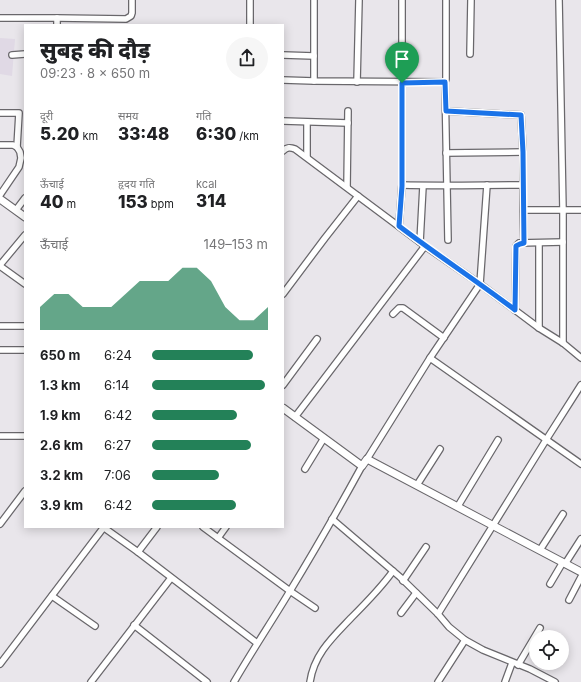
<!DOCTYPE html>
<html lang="hi">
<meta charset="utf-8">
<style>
body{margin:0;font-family:Inter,"Noto Sans Devanagari",sans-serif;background:#f6f6f6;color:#202124;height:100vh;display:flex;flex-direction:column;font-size:15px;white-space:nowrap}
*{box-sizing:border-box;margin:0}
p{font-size:13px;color:#757577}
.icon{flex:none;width:22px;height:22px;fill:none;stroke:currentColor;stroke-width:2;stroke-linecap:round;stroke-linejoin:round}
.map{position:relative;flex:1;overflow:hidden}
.sheet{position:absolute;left:24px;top:24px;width:260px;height:504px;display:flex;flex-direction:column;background:#fff;border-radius:0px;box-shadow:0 2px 10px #0003}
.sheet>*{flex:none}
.buttons{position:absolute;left:529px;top:630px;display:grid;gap:8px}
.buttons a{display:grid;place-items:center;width:40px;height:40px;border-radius:50%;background:#fff;box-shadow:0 2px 10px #0003;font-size:20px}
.pin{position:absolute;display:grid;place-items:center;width:34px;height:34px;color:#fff;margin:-41px -17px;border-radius:50% 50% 50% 0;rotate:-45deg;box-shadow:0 0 4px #0007}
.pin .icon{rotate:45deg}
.round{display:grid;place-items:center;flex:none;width:42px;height:42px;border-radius:21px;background:#f6f6f6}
.headline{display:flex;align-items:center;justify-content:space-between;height:68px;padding:0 16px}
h1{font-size:22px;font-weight:800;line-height:30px}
.figures{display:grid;grid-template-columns:repeat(3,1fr);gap:6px;height:68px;padding:4px 16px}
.figures div{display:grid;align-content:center}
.figures b{font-size:17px;font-weight:800}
.figures small{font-size:11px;font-weight:400}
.figures p{font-size:11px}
.chart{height:112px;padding:8px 16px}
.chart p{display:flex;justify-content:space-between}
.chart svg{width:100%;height:72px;margin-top:4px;fill:#238158;opacity:.7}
ul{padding:0 16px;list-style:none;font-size:13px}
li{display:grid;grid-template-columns:64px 48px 1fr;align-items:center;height:30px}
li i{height:10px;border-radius:5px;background:#238158}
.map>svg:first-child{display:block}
</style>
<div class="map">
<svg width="581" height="682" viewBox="0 0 581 682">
<rect width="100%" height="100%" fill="#e9e6eb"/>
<polygon fill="#e0d9e5" points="0,38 15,39 12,76 0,74"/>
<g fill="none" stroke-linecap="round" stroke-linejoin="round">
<g stroke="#69676b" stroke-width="8">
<g id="minor">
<polyline points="559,0 563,210 563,343"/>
<polyline points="0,18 57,18 57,25"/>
<polyline points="57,18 126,19 131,16 132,13 132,0"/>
<polyline points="250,25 250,0"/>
<polyline points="470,54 471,0"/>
<polyline points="12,55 25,54"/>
<polyline points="283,55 314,56"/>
<polyline points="283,80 314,81 445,82 446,79 446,0"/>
<polyline points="314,81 314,0"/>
<polyline points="357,82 359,0"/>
<polyline points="445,82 448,240"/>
<polyline points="446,111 521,115 523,152 523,210 524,243"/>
<polyline points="0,113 19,113 17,147"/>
<polyline points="283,121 348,123"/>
<polyline points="0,145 13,145 17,147 20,152 21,158 19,167 0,195"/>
<path d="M283,151c4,-4 7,-4 12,-2l130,97 55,38 59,44 24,15 18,15"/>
<polyline points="446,153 523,152"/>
<polyline points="307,157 307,122"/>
<path d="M402,185c40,1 80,0 121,0"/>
<polyline points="347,187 348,111"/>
<polyline points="16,210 25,198"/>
<polyline points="523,210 581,210"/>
<polyline points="399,226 402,185 402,0"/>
<polyline points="420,242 423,186"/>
<polyline points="0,265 25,235"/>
<polyline points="0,266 25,284"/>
<polyline points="283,294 325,238 358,196"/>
<polyline points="515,310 516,246 519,243 563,242"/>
<polyline points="393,314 399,308 403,308 444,338"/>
<polyline points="0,326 25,326"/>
<polyline points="539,328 539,243"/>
<polyline points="0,350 24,350"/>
<polyline points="430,358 581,464"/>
<polyline points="283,385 317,339"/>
<polyline points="295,417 425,246"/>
<polyline points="0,436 25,436"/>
<polyline points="367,459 430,358 480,284 487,185"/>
<polyline points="305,469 324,438"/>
<polyline points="417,485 440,449"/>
<polyline points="458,506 498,440"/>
<polyline points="332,519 400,577 438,614 449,627 465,640 483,650 530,669 555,682"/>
<polyline points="0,524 25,491"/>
<polyline points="103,527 138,552"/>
<polyline points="157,527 138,552 257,643"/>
<polyline points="203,527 290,591 315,608"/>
<polyline points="218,538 226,527"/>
<polyline points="540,550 563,514"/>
<polyline points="565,564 581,539"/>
<polyline points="403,581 426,547"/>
<polyline points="550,584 563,562"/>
<polyline points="52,596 95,626"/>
<polyline points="569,600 581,577"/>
<polyline points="401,613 416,593"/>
<polyline points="438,614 546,440 581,385"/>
<polyline points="134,625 207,682"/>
<polyline points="0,664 104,527"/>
<polyline points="518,665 540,628"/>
<polyline points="91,682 171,578"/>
<path d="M234,682c18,-31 38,-61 56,-91 25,-41 49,-83 72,-125"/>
<path d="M310,682c4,-28 23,-45 41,-64 15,-15 30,-30 42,-47"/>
<polyline points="438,682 465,640"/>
<polyline points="505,682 512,663"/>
</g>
</g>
<g stroke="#69676b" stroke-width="9">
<g id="tertiary">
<polyline points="0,199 25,217"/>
<polyline points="283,408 362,466 367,459 581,572"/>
</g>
</g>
<use href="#minor" stroke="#fff" stroke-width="5.5"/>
<use href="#tertiary" stroke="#fff" stroke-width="7"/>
</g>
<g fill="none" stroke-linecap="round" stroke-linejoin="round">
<g stroke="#fff" stroke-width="8">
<path id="route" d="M445,82l1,29 75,4 2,37 1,91 -4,1 -4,2 -1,64c-38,-29 -78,-55 -116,-84l3,-40v-103z"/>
</g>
<use href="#route" stroke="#1a73e8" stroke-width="5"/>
</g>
</svg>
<div class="buttons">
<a><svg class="icon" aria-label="locate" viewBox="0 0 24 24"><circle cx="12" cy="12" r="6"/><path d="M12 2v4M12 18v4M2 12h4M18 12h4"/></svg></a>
</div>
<div class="pin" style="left:402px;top:83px;background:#1e9e55"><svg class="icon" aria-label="arrive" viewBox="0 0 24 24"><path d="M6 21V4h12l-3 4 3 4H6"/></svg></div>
<section class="sheet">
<div class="headline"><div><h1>सुबह की दौड़</h1><p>09:23 · 8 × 650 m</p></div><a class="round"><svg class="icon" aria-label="share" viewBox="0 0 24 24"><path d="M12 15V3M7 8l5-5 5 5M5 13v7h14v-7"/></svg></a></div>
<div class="figures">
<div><p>दूरी</p><b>5.20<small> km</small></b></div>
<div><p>समय</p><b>33:48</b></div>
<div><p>गति</p><b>6:30<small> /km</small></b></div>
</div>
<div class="figures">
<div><p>ऊँचाई</p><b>40<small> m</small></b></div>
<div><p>हृदय गति</p><b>153<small> bpm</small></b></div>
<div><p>kcal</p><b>314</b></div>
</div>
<div class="chart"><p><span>ऊँचाई</span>149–153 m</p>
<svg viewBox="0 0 160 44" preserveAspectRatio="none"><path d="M0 44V30L10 22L20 22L30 30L40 30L50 30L60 22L70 14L80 14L90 14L100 6L110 6L120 14L130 30L140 38L150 38L160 30V44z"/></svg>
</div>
<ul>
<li><b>650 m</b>6:24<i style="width:87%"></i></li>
<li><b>1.3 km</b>6:14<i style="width:97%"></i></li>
<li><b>1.9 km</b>6:42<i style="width:73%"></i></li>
<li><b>2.6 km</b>6:27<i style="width:85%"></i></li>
<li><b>3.2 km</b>7:06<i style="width:58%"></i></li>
<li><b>3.9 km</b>6:42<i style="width:72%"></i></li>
</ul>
</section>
</div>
